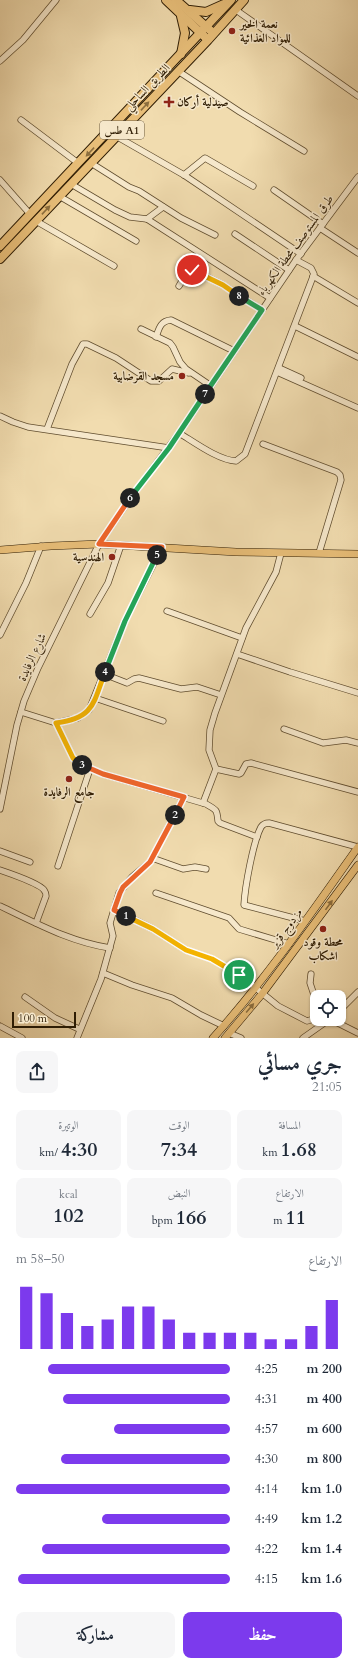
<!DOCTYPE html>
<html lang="ar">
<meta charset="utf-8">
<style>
body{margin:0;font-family:Cardo,Amiri,serif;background:#f6f6f7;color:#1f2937;direction:rtl;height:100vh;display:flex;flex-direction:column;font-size:15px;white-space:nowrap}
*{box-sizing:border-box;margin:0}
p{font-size:13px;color:#747a83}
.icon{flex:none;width:22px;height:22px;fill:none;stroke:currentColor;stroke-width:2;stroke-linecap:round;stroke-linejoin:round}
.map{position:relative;height:1038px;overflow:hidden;direction:ltr}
.drawer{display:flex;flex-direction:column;background:#fff;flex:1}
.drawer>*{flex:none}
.fabs{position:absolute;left:310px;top:990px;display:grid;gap:8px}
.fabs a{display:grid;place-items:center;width:36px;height:36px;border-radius:8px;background:#fff;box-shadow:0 1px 3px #0004;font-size:20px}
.scale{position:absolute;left:12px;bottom:10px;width:64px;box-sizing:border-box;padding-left:4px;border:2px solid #2f1d04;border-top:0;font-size:11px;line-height:14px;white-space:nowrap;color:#2f1d04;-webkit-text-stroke:3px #f6e8cb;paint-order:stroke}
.pin{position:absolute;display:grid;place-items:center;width:34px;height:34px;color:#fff;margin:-17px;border:2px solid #fff;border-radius:50%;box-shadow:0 1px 4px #0007}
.km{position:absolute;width:20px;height:20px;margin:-10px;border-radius:50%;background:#222;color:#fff;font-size:11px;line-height:20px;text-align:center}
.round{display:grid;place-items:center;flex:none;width:42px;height:42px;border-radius:8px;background:#f6f6f7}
.headline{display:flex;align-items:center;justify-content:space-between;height:68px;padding:0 16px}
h1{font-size:22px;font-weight:700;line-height:30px}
.metrics{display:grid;grid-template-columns:repeat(3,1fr);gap:6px;height:68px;padding:4px 16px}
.metrics div{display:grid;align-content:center;border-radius:8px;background:#f6f6f7;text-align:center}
.metrics b{font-size:20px;font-weight:700}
.metrics small{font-size:11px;font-weight:400}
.metrics p{font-size:11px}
.chart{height:112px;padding:8px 16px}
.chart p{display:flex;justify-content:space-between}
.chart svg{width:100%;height:72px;margin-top:4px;stroke:#7c3aed;stroke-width:6}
.primary-button{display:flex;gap:8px;margin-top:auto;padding:8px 16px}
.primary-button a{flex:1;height:46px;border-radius:8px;background:#7c3aed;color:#fff;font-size:16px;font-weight:700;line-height:46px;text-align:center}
.primary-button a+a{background:#f6f6f7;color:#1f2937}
ul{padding:0 16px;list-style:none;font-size:13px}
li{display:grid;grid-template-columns:64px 48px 1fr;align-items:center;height:30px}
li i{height:10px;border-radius:5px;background:#7c3aed}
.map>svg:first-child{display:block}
</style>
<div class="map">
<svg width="358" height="1038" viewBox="0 0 358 1038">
<rect width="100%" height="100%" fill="#f1dcaf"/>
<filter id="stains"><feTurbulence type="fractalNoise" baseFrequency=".005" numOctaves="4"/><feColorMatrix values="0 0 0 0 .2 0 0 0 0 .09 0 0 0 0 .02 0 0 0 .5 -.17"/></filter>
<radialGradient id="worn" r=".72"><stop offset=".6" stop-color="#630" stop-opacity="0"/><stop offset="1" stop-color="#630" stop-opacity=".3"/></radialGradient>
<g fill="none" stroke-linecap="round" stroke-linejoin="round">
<g stroke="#604d2f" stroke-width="7">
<g id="minor">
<polyline points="236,10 358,96"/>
<polyline points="0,61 23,40 56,0"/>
<polyline points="178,71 240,112 304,151"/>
<polyline points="21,120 78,163"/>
<polyline points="116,136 184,175 301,254"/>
<polyline points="91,163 129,187 139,191 181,218 215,235"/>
<polyline points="184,175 205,158 253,186"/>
<polyline points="0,180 30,214"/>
<polyline points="71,184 115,210 130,217 147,219 270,298"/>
<polyline points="274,190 323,224"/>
<polyline points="59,196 136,241"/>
<polyline points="147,219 163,207"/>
<polyline points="36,221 114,266"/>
<polyline points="320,228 358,253"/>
<polyline points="235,234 289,270"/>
<polyline points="313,276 358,303"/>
<polyline points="179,286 188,271 193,270 223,285 262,310"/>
<polyline points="295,326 358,357"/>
<polyline points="141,329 170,343 173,347 180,362 186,369 211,386"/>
<path d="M156,337c3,-8 4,-16 15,-17l63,31"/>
<polyline points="279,368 301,378"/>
<polyline points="277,372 358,408"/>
<polyline points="0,416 13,422 28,427 169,448"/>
<polyline points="47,429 72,364 83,344 87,344 116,358 151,381 159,381 172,369 189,373"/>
<path d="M179,433c15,9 39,27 57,28l9,-7 69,-180 -3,-6 -15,-8"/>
<polyline points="263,444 337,472 340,475 341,480 319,553"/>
<polyline points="167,611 242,638"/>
<polyline points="90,614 108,583 121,545"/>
<polyline points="0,635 26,583 41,546"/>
<polyline points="237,654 290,672 358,693"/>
<polyline points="104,674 127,683 134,679 139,678 181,689 197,687 221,695"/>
<polyline points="95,698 163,721"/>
<path d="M21,712l35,11 17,35 6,6 24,10 103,30c11,6 11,6 12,17l2,2 37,14"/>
<polyline points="56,723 78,718 89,710 125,621 162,547"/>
<polyline points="284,729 323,743 346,740 358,743"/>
<polyline points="216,769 239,774 241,773 246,764 251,763 358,792"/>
<polyline points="203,803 216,769 209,750 210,730 215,713 246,628 276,572 281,553"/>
<polyline points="0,809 17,725 24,701 38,668 99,544 132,496 179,433 296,260 358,177"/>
<polyline points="0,851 30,862"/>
<polyline points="152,858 183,869 195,867 206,869"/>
<polyline points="58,866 90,769"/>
<path d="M0,870c9,3 40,14 44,20 2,3 2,3 2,6l-10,27"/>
<polyline points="156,893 229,918 239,929 289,944"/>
<path d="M0,906c36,17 70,36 110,42"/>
<polyline points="115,910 153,929 186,950 212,959 246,980 278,1006 307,1021 317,1018"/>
<path d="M305,921l-61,-16c1,-18 9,-63 17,-78 2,-3 4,-4 8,-4l89,24"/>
<polyline points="103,973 132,985 172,998 201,1015 224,1026"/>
<polyline points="311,974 310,983 317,1004"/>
<polyline points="25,997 55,1018 79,1029"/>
<polyline points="339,1011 358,992"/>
<polyline points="330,1019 358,1033"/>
<polyline points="0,1026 22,1038"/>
<polyline points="229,1033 241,1038"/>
<polyline points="77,1038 101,979 113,936 110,923 119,893 132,877 150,862 184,797"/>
<polyline points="303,1038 330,1019"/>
</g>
</g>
<g stroke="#2f1d04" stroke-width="8">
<g id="major">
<polyline points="0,550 51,546 99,544 236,552 358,554"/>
<path d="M213,1038c53,-59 99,-126 145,-191"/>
<polyline points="225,1038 262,994 358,865"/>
</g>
</g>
<g stroke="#2f1d04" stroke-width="10">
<g id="highway">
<polyline points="166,0 205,37"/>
<polyline points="176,0 211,31"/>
<polyline points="190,10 206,12 224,4"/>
<polyline points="181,16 185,33 181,54"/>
<polyline points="0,246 231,0"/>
<polyline points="0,259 208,40 244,0"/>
</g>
</g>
<use href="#minor" stroke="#f6e8cb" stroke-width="5.5"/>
<use href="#major" stroke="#e8be78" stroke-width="7"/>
<use href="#highway" stroke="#e8be78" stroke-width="8"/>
</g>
<defs><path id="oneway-solid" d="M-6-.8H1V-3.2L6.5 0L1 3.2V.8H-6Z"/></defs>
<g fill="#8c6e3e">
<use href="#oneway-solid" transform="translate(145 106) rotate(-47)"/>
<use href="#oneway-solid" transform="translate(90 152) rotate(133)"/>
<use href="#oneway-solid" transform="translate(46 210) rotate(-47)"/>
<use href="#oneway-solid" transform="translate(329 905) rotate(-54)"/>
<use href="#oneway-solid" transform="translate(250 1008) rotate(-50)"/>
</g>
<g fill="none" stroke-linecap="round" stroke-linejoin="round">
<g stroke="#fff" stroke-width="8">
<polyline id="split-1" points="126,916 153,929 186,950 212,959 239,975"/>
</g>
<g stroke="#fff" stroke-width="8">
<polyline id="split-2" points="126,916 114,910 120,893 123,887 150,862 175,815"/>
</g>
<g stroke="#fff" stroke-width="8">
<polyline id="split-3" points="82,765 103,774 184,797 175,815"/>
</g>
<g stroke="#fff" stroke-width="8">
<path id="split-4" d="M82,765l-9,-7 -17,-35c38,-5 37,-19 49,-51"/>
</g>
<g stroke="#fff" stroke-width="8">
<polyline id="split-5" points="105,672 125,621 157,555"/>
</g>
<g stroke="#fff" stroke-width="8">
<polyline id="split-6" points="130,498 99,544 162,547 157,555"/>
</g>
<g stroke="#fff" stroke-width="8">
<polyline id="split-7" points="130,498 169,448 205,394"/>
</g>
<g stroke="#fff" stroke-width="8">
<polyline id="split-8" points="205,394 262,310 239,296"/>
</g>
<g stroke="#fff" stroke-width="8">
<polyline id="split-9" points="192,270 223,285 239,296"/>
</g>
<use href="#split-1" stroke="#f5b400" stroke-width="5"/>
<use href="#split-2" stroke="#f0652b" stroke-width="5"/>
<use href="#split-3" stroke="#f0652b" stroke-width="5"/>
<use href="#split-4" stroke="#f5b400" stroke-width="5"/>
<use href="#split-5" stroke="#22a559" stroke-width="5"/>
<use href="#split-6" stroke="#f0652b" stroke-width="5"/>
<use href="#split-7" stroke="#22a559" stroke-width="5"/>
<use href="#split-8" stroke="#22a559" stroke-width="5"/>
<use href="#split-9" stroke="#f5b400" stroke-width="5"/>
</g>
<g fill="#8f2418" stroke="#f6e8cb" stroke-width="1.5">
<circle cx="232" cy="31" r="4"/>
<path d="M167 96h4v4h4v4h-4v4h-4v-4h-4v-4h4z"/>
<circle cx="182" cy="376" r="4"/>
<circle cx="112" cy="557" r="4"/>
<circle cx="69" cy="779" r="4"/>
<circle cx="323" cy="929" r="4"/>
</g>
<g text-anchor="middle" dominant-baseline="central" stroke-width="3" stroke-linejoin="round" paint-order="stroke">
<rect fill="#f6e8cb" stroke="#6b5a40" stroke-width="1" x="100" y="121" width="44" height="18" rx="3"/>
<g font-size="11" font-weight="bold" fill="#2f1d04">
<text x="122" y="130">طس A1</text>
</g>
<g font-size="12" font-weight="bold" fill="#2f1d04" stroke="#f6e8cb" text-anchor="start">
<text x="240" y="24">نعمة الخير<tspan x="240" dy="14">للمواد الغذائية</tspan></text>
<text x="177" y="102">صيدلية أركان</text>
<text x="174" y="376" text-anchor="end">مسجد القرضابية</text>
<text x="104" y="557" text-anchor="end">الهندسية</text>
<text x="69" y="792" text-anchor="middle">جامع الرفايدة</text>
<text x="323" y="942" text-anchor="middle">محطة وقود<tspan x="323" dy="14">اشكاب</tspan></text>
</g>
<g font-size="12" fill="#2f1d04" stroke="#f6e8cb">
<text transform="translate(147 87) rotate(-46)">الطريق الساحلي</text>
<text transform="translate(295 245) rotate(-54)">طرق المستوصف محطة الكهرباء</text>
<text transform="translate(32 657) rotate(-65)">شارع الرفايدة</text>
<text transform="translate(286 928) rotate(-54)">مزدوج قزير</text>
</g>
</g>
<rect width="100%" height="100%" filter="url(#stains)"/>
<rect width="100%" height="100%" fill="url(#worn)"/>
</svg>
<div class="fabs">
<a><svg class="icon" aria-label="locate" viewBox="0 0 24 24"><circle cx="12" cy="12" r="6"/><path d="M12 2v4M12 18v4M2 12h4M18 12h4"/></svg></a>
</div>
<div class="scale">100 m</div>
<div class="pin" style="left:239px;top:975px;background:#1e9e55"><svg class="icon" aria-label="arrive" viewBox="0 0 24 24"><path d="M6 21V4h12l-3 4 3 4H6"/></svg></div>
<div class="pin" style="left:192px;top:270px;background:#d93025"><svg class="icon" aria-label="check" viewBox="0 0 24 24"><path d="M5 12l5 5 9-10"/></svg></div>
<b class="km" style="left:126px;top:916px">1</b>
<b class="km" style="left:175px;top:815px">2</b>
<b class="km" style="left:82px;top:765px">3</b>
<b class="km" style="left:105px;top:672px">4</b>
<b class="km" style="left:157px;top:555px">5</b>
<b class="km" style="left:130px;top:498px">6</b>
<b class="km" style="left:205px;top:394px">7</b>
<b class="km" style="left:239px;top:296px">8</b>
</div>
<section class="drawer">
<div class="headline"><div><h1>جري مسائي</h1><p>21:05</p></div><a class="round"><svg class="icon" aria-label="share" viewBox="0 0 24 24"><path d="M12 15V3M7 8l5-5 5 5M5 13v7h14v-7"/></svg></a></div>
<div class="metrics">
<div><p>المسافة</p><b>1.68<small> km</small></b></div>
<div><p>الوقت</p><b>7:34</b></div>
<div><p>الوتيرة</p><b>4:30<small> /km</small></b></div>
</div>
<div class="metrics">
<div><p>الارتفاع</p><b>11<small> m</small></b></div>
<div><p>النبض</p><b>166<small> bpm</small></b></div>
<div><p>kcal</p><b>102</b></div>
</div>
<div class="chart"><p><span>الارتفاع</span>50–58 m</p>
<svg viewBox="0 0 160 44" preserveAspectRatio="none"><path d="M5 44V6M15 44V10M25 44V22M35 44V30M45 44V26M55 44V18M65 44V18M75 44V26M85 44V34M95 44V34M105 44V34M115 44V34M125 44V38M135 44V38M145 44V30M155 44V14"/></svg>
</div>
<ul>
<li><b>200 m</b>4:25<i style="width:85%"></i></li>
<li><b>400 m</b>4:31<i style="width:78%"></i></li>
<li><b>600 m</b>4:57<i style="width:54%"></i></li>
<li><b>800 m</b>4:30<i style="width:79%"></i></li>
<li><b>1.0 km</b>4:14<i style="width:100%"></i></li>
<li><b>1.2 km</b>4:49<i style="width:60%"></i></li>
<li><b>1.4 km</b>4:22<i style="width:88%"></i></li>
<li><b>1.6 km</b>4:15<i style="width:99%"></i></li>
</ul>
<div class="primary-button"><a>حفظ</a><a>مشاركة</a></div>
</section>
